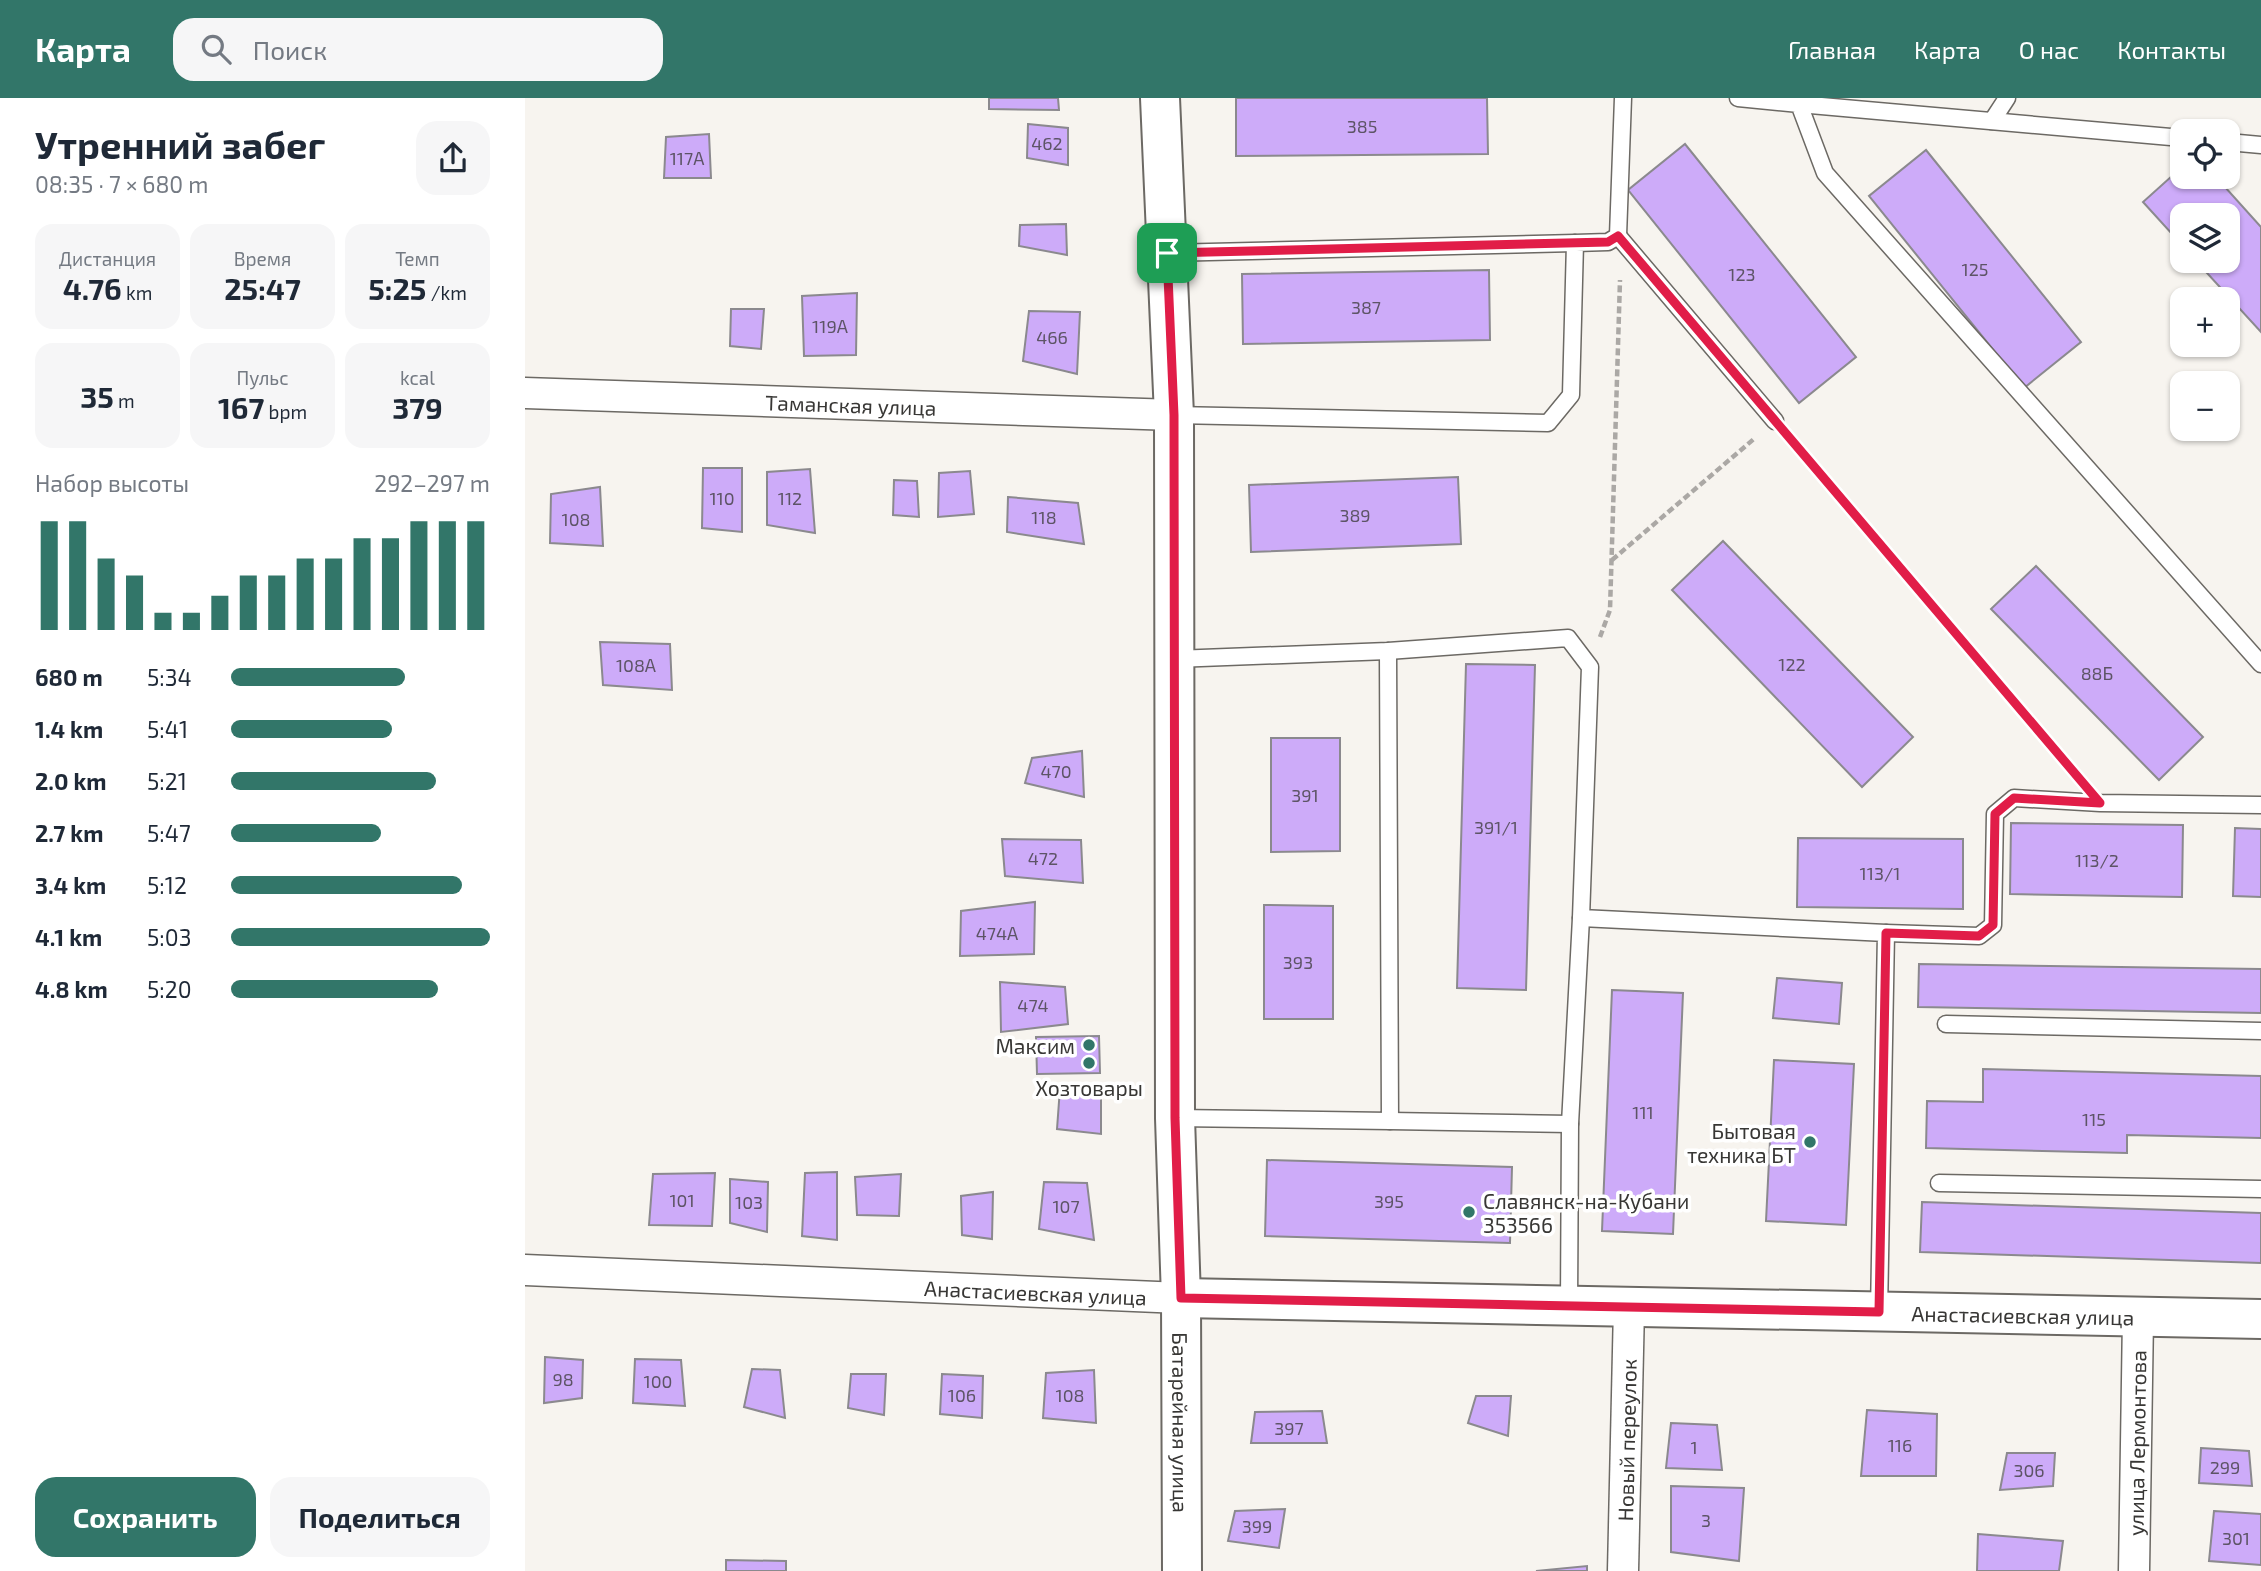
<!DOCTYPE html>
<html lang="ru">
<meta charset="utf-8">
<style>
body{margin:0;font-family:"Exo 2",sans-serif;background:#f6f6f7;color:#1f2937;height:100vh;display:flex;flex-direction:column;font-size:26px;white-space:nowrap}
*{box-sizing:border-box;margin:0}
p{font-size:23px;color:#747a83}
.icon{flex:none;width:38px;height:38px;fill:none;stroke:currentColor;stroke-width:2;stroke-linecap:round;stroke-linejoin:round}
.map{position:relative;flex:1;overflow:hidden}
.sheet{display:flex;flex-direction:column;background:#fff;width:525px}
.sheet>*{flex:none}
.tools{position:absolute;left:1645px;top:21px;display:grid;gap:14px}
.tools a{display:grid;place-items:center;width:70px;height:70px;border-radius:14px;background:#fff;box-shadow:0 2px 5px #0004;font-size:35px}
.pin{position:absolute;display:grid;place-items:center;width:60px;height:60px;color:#fff;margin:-30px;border-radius:14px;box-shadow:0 4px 10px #0006}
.round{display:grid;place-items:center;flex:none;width:74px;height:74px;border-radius:21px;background:#f6f6f7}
.headline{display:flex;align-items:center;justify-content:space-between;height:119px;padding:0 35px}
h1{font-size:38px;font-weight:700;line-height:52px}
.figures{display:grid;grid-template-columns:repeat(3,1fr);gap:10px;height:119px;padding:7px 35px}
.figures div{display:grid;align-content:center;border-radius:18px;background:#f6f6f7;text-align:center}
.figures b{font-size:30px;font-weight:700}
.figures small{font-size:19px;font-weight:400}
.figures p{font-size:19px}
.chart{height:196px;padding:14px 35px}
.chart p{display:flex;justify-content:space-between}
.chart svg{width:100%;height:126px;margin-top:7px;stroke:#327669;stroke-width:6}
.cta{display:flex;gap:14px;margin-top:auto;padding:14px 35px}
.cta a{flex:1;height:80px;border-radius:21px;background:#327669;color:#fff;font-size:28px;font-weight:700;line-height:80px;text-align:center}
.cta a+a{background:#f6f6f7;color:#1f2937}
ul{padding:0 35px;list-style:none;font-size:23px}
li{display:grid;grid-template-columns:112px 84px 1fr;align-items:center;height:52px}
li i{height:18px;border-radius:9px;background:#327669}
header{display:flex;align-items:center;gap:42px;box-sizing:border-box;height:98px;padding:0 35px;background:#327669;color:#fff}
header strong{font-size:33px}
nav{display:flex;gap:38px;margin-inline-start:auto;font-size:24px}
.search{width:490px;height:63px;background:#f6f6f7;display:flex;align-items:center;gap:18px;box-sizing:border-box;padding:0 24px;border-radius:21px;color:#747a83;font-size:26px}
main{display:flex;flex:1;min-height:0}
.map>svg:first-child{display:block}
</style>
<header>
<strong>Карта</strong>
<div class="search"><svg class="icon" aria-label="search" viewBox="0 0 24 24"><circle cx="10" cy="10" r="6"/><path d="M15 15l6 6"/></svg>Поиск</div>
<nav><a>Главная</a><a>Карта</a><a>О нас</a><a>Контакты</a></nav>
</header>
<main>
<section class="sheet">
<div class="headline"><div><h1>Утренний забег</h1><p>08:35 · 7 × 680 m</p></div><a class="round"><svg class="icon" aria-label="share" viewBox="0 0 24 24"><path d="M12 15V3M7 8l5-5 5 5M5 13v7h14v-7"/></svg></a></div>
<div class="figures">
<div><p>Дистанция</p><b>4.76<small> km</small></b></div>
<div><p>Время</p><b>25:47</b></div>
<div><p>Темп</p><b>5:25<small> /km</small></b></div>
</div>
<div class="figures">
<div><b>35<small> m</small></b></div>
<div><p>Пульс</p><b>167<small> bpm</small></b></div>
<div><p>kcal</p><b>379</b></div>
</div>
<div class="chart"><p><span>Набор высоты</span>292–297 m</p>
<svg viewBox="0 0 160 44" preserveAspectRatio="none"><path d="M5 44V6M15 44V6M25 44V19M35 44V25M45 44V38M55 44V38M65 44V32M75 44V25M85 44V25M95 44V19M105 44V19M115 44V12M125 44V12M135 44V6M145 44V6M155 44V6"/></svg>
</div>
<ul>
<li><b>680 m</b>5:34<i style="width:67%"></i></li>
<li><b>1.4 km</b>5:41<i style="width:62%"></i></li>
<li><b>2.0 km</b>5:21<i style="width:79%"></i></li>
<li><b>2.7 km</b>5:47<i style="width:58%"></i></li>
<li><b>3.4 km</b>5:12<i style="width:89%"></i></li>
<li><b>4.1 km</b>5:03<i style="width:100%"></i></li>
<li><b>4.8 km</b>5:20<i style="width:80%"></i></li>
</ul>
<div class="cta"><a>Сохранить</a><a>Поделиться</a></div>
</section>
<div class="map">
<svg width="1736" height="1473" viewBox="0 0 1736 1473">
<rect width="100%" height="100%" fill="#f7f4ef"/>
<g fill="#cdabf9" stroke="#8b898e" stroke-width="2">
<polygon points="464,0 533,0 534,12 464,11"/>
<polygon points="711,0 962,0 963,56 711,58"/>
<polygon points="503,26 543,30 543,67 502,60"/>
<polygon points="184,36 186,80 139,80 141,39"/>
<polygon points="1160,46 1331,259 1274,305 1103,92"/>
<polygon points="1401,52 1556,244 1499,290 1344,98"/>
<polygon points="1657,69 1657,79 1691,79 1736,129 1736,234 1671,163 1703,163 1703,117 1657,117 1657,147 1618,104"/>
<polygon points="541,126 542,157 494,148 495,127"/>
<polygon points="964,172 965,242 718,246 717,176"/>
<polygon points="332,195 331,257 279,258 277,198"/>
<polygon points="206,211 239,211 236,251 205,248"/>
<polygon points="504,213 555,214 552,276 498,263"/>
<polygon points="178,370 217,370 217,434 177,430"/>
<polygon points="285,371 290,435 242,427 242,374"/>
<polygon points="445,373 449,416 413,419 414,375"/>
<polygon points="933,379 936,446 726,454 724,387"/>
<polygon points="369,382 392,383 394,419 368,417"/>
<polygon points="75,389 78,448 25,445 26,396"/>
<polygon points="483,399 553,405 559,446 482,434"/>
<polygon points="1198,443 1388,639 1337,689 1147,492"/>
<polygon points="1511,468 1678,639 1634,682 1466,511"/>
<polygon points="75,544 145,546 147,592 78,587"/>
<polygon points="941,566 1010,567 1001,892 932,890"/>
<polygon points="746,640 815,640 815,753 746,754"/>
<polygon points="557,653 559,699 500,685 507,660"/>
<polygon points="1486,725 1658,727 1657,799 1485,796"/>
<polygon points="1710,730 1736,731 1736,799 1708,798"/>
<polygon points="1273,740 1438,741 1438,811 1272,809"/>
<polygon points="477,741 556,742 558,785 480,778"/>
<polygon points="510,804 509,856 435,858 436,813"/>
<polygon points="739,807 808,808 808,921 739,921"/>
<polygon points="1394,866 1736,871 1736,915 1393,909"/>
<polygon points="1252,880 1317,885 1314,926 1248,920"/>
<polygon points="475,884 540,889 543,926 476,934"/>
<polygon points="1087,892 1158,895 1148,1136 1077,1133"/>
<polygon points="574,938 575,975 512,976 511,939"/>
<polygon points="1249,962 1329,966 1321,1127 1241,1123"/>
<polygon points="1458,971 1736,978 1736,1040 1602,1037 1602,1055 1401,1050 1402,1003 1458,1004"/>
<polygon points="576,988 576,1036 532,1031 535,990"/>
<polygon points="742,1062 987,1069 985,1145 740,1138"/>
<polygon points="312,1074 312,1142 277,1138 280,1075"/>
<polygon points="190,1075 187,1128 124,1127 128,1076"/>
<polygon points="376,1076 374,1118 332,1117 330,1079"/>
<polygon points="205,1081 243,1084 242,1134 205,1125"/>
<polygon points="519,1084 562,1085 569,1142 514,1131"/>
<polygon points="468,1094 467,1141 437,1137 436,1098"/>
<polygon points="1397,1104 1736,1115 1736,1165 1395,1154"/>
<polygon points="20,1259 58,1262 57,1300 19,1305"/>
<polygon points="110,1261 156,1262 160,1308 108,1305"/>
<polygon points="227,1271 255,1272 260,1320 219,1309"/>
<polygon points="569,1272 571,1325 518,1320 521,1275"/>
<polygon points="326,1276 361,1276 359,1317 323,1310"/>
<polygon points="417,1276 458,1278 457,1320 415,1316"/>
<polygon points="951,1298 986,1298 983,1338 943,1325"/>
<polygon points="1342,1312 1412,1316 1411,1378 1336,1378"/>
<polygon points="797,1313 802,1345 726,1345 730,1314"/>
<polygon points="1146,1325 1192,1327 1197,1372 1141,1370"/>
<polygon points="1676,1350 1724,1353 1727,1388 1674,1385"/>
<polygon points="1482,1355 1530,1355 1528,1388 1475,1392"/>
<polygon points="1146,1388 1219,1390 1214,1463 1146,1454"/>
<polygon points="760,1411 754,1450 703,1443 710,1413"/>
<polygon points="1689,1413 1736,1416 1736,1467 1684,1463"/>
<polygon points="1453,1436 1538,1443 1534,1473 1452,1473"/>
<polygon points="201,1462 261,1463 261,1473 201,1473"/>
<polygon points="1062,1468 1062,1473 1011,1473"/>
</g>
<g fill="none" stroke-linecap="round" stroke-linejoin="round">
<g stroke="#6c6964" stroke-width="19">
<g id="lane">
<polyline points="1213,0 1274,6 1300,75 1736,566"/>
<polyline points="1274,6 1657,40"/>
<polyline points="1467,23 1482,0"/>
<polyline points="1703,44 1736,47"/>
<polyline points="1093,138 1250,323"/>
<polyline points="642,155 1050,145"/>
<polyline points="649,317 1023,325 1046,297 1050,145 1083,144 1093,138 1098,0"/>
<polyline points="650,561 863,553 1043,540 1065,569 1056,820 1361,835 1354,1214"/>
<polyline points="1361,835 1454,838 1468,827 1470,716 1489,700 1575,705 1736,707"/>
<polyline points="1421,926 1736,933"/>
<polyline points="650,1020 865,1023 863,553"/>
<polyline points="865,1023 1045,1026"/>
<polyline points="1414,1085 1736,1091"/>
<polyline points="1044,1208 1045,1026 1056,820"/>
</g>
</g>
<g stroke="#6c6964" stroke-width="33">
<g id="street">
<path id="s1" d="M0,295l649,22"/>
<path id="s2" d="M0,1172l656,28"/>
<path id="s3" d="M1098,1473l6,-264"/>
<path id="s4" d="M1609,1473l4,-254"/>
</g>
</g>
<g stroke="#6c6964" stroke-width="42">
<g id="secondary">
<path id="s5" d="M635,0l14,317 1,703 6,180 1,273"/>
<path id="s6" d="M656,1200l1080,21"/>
</g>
</g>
<g stroke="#aba8a5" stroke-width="4.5" stroke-dasharray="7 3.5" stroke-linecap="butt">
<polyline points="1266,341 1552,678"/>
<polyline points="1087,462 1230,340"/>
<polyline points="1075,539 1085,512 1095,182"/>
</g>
<use href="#lane" stroke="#fff" stroke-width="16"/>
<use href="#street" stroke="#fff" stroke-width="30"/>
<use href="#secondary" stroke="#fff" stroke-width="38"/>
</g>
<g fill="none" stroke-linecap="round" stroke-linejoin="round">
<g stroke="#fff" stroke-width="14">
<polygon id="route" points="1093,138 1575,705 1489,700 1470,716 1468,827 1454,838 1361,835 1354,1214 656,1200 650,1020 649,317 642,155 1083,144"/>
</g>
<use href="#route" stroke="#e11d48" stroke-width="9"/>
</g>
<g fill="#327669" stroke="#fff" stroke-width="2.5">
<circle cx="564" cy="947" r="7"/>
<circle cx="564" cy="965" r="7"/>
<circle cx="1285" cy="1044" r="7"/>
<circle cx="944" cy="1114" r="7"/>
</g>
<g text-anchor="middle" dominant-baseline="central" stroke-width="7" stroke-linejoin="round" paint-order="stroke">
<g font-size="18" fill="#5d5466">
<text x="837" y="28">385</text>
<text x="522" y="45">462</text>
<text x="162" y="60">117А</text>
<text x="1450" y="171">125</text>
<text x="1217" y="176">123</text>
<text x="841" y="209">387</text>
<text x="305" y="228">119А</text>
<text x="527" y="239">466</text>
<text x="197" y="400">110</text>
<text x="265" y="400">112</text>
<text x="830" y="417">389</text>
<text x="519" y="419">118</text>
<text x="51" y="421">108</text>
<text x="1267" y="566">122</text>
<text x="111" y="567">108А</text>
<text x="1572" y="575">88Б</text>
<text x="531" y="673">470</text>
<text x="780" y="697">391</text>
<text x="971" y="729">391/1</text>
<text x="518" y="760">472</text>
<text x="1572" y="762">113/2</text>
<text x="1355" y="775">113/1</text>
<text x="472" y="835">474А</text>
<text x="773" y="864">393</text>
<text x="508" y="907">474</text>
<text x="1118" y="1014">111</text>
<text x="1569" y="1021">115</text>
<text x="157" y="1102">101</text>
<text x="864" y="1103">395</text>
<text x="224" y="1104">103</text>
<text x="541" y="1108">107</text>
<text x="38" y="1281">98</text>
<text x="133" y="1283">100</text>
<text x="437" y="1297">106</text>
<text x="545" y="1297">108</text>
<text x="764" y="1330">397</text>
<text x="1375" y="1347">116</text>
<text x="1169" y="1349">1</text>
<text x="1700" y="1369">299</text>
<text x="1504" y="1372">306</text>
<text x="1181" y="1422">3</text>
<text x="732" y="1428">399</text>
<text x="1711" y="1440">301</text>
</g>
<g font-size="21" fill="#383735" stroke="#fff">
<text stroke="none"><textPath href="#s1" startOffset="326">Таманская улица</textPath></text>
<text stroke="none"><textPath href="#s2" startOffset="511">Анастасиевская улица</textPath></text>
<text stroke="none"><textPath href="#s6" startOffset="842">Анастасиевская улица</textPath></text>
<text stroke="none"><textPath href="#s5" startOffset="1325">Батарейная улица</textPath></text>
<text stroke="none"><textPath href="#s3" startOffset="131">Новый переулок</textPath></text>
<text stroke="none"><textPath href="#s4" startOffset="128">улица Лермонтова</textPath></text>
</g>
<g font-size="21" fill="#383735" stroke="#fff" text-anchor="end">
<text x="550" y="947">Максим</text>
<text x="564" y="989" text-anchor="middle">Хозтовары</text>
<text x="1271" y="1032">Бытовая<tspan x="1271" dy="24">техника БТ</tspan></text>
<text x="958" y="1102" text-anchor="start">Славянск-на-Кубани<tspan x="958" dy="24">353566</tspan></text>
</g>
</g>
</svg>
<div class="tools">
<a><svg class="icon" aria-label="locate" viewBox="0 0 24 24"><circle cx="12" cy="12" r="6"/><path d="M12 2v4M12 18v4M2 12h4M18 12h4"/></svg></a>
<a><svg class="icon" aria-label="layers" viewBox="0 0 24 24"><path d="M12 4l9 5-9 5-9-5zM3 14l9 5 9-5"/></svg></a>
<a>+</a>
<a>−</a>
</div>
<div class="pin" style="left:642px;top:155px;background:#1e9e55"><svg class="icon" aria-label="arrive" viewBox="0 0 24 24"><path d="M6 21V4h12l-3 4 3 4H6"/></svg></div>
</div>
</main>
